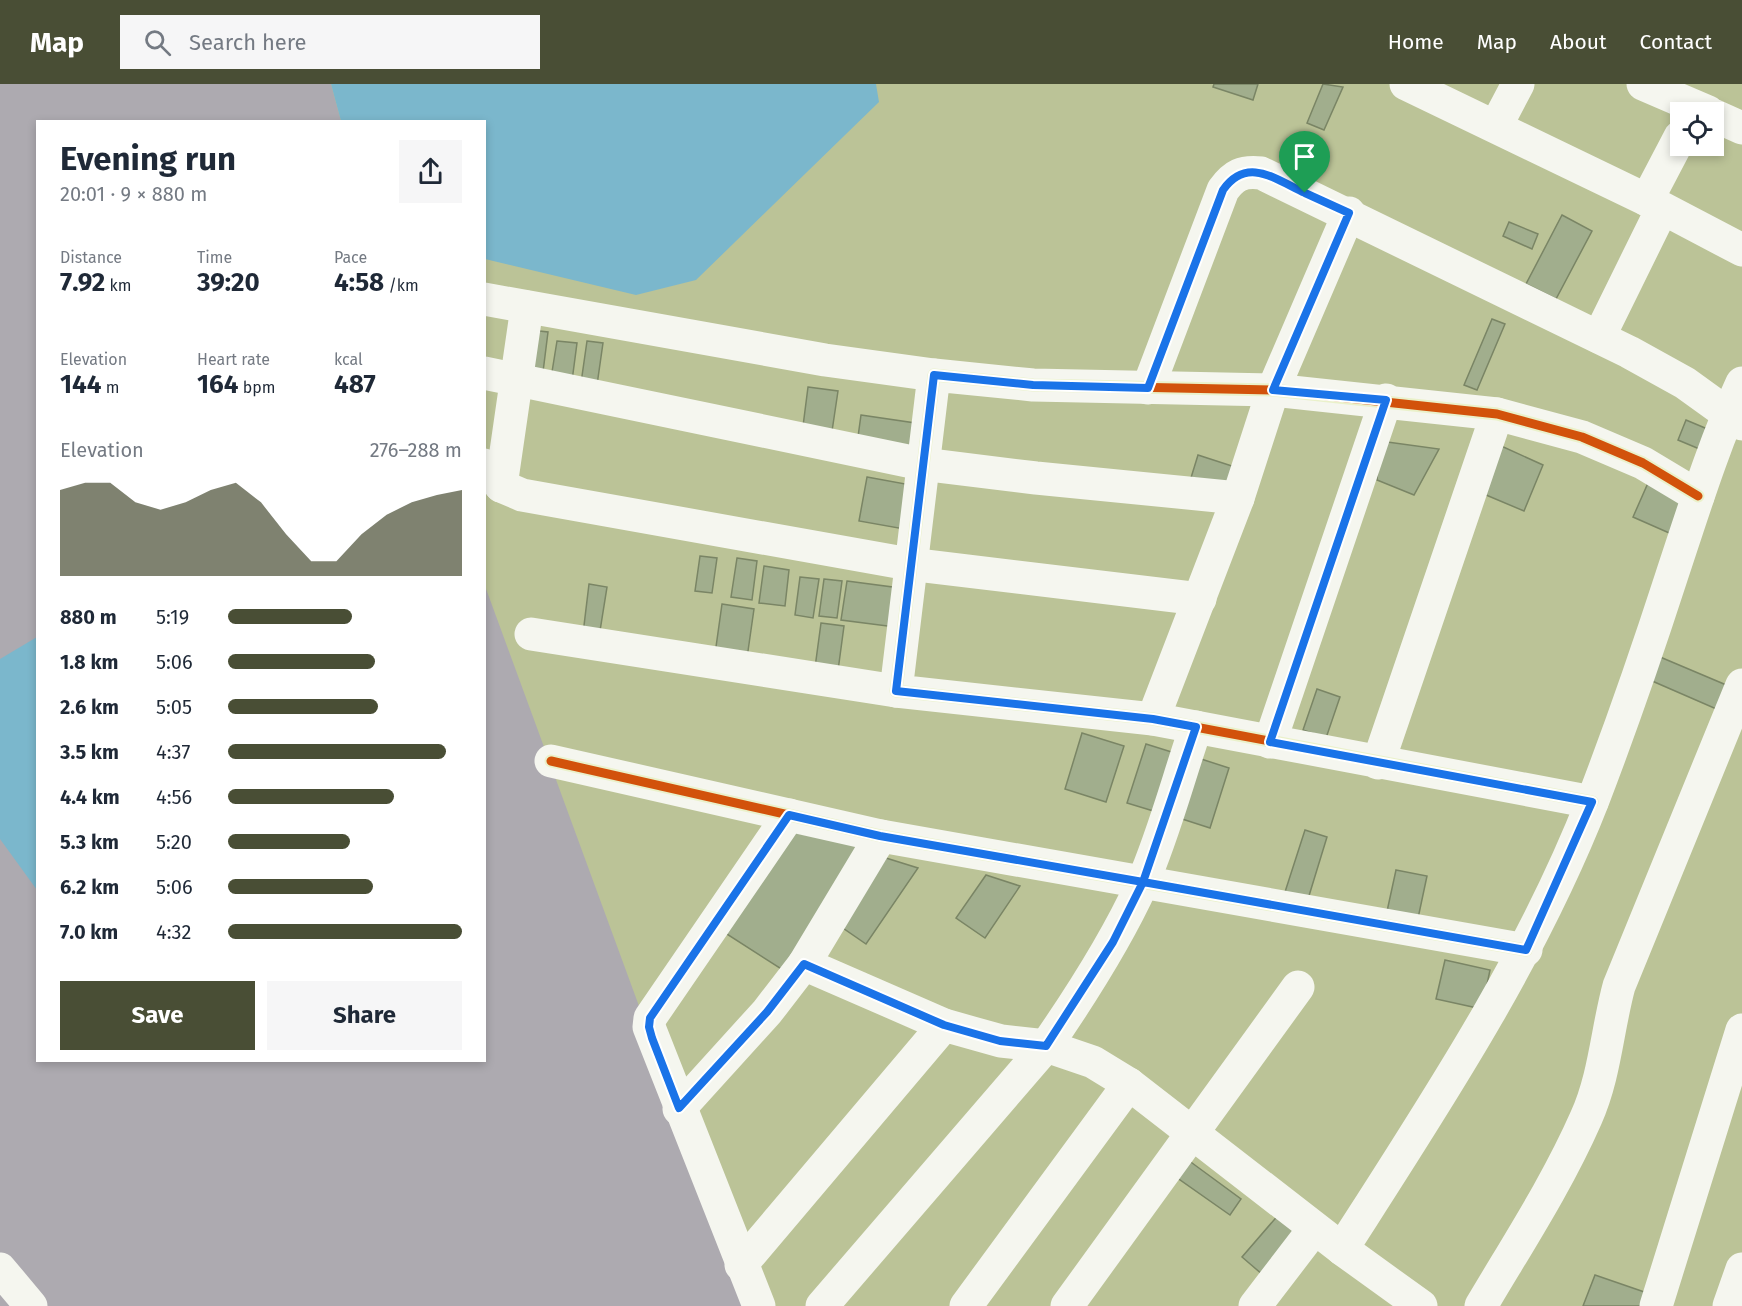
<!DOCTYPE html>
<meta charset="utf-8">
<style>
body{margin:0;font-family:"Fira Sans",sans-serif;background:#f6f6f7;color:#1f2937;height:100vh;display:flex;flex-direction:column;font-size:22px;white-space:nowrap}
*{box-sizing:border-box;margin:0}
p{font-size:20px;color:#747a83}
.icon{flex:none;width:33px;height:33px;fill:none;stroke:currentColor;stroke-width:2;stroke-linecap:round;stroke-linejoin:round}
.map{position:relative;flex:1;overflow:hidden}
.details{position:absolute;left:36px;top:36px;width:450px;height:942px;display:flex;flex-direction:column;background:#fff;border-radius:0px;box-shadow:0 3px 9px #0003}
.details>*{flex:none}
.fabs{position:absolute;left:1670px;top:18px;display:grid;gap:12px}
.fabs a{display:grid;place-items:center;width:54px;height:54px;border-radius:0px;background:#fff;box-shadow:0 3px 9px #0003;font-size:30px}
.pin{position:absolute;display:grid;place-items:center;width:51px;height:51px;color:#fff;margin:-62px -26px;border-radius:50% 50% 50% 0;rotate:-45deg;box-shadow:0 0 6px #0007}
.pin .icon{rotate:45deg}
.round{display:grid;place-items:center;flex:none;width:63px;height:63px;border-radius:0px;background:#f6f6f7}
.headline{display:flex;align-items:center;justify-content:space-between;height:102px;padding:0 24px}
h1{font-size:33px;font-weight:700;line-height:45px}
.metrics{display:grid;grid-template-columns:repeat(3,1fr);gap:9px;height:102px;padding:6px 24px}
.metrics div{display:grid;align-content:center}
.metrics b{font-size:26px;font-weight:700}
.metrics small{font-size:16px;font-weight:400}
.metrics p{font-size:16px}
.chart{height:168px;padding:12px 24px}
.chart p{display:flex;justify-content:space-between}
.chart svg{width:100%;height:108px;margin-top:6px;fill:#494e35;opacity:.7}
.primary-button{display:flex;gap:12px;margin-top:auto;padding:12px 24px}
.primary-button a{flex:1;height:69px;border-radius:0px;background:#494e35;color:#fff;font-size:24px;font-weight:700;line-height:69px;text-align:center}
.primary-button a+a{background:#f6f6f7;color:#1f2937}
ul{padding:0 24px;list-style:none;font-size:20px}
li{display:grid;grid-template-columns:96px 72px 1fr;align-items:center;height:45px}
li i{height:15px;border-radius:8px;background:#494e35}
header{display:flex;align-items:center;gap:36px;box-sizing:border-box;height:84px;padding:0 30px;background:#494e35;color:#fff}
header strong{font-size:28px}
nav{display:flex;gap:33px;margin-inline-start:auto;font-size:21px}
.search{width:420px;height:54px;background:#f6f6f7;display:flex;align-items:center;gap:15px;box-sizing:border-box;padding:0 21px;border-radius:0px;color:#747a83;font-size:22px}
.map>svg:first-child{display:block}
</style>
<header>
<strong>Map</strong>
<div class="search"><svg class="icon" aria-label="search" viewBox="0 0 24 24"><circle cx="10" cy="10" r="6"/><path d="M15 15l6 6"/></svg>Search here</div>
<nav><a>Home</a><a>Map</a><a>About</a><a>Contact</a></nav>
</header>
<div class="map">
<svg width="1742" height="1222" viewBox="0 0 1742 1222">
<rect width="100%" height="100%" fill="#bbc397"/>
<polygon fill="#adaab0" points="0,0 331,0 341,37 38,38 38,976 484,976 485,502 749,1222 0,1222"/>
<g fill="#7bb7cc">
<polygon points="331,0 876,0 879,18 696,196 636,211 485,175 484,38 341,37"/>
<polygon points="37,553 37,806 0,755 0,575"/>
</g>
<g fill="#a1ae8d" stroke="#7a8565" stroke-width="1.5">
<polygon points="1214,0 1258,0 1253,16 1213,3"/>
<polygon points="1323,0 1343,3 1324,46 1307,39"/>
<polygon points="1562,131 1592,147 1556,215 1526,200"/>
<polygon points="1509,138 1538,150 1532,165 1503,152"/>
<polygon points="1492,235 1505,240 1477,306 1464,301"/>
<polygon points="530,246 548,248 542,296 524,294"/>
<polygon points="557,257 577,259 572,297 551,294"/>
<polygon points="587,257 603,259 597,301 581,299"/>
<polygon points="808,303 838,307 831,354 802,350"/>
<polygon points="861,331 922,340 918,368 857,360"/>
<polygon points="1686,336 1717,349 1709,369 1678,356"/>
<polygon points="1380,357 1439,365 1414,411 1377,396"/>
<polygon points="1499,361 1543,381 1524,427 1479,408"/>
<polygon points="1198,371 1235,383 1227,408 1190,397"/>
<polygon points="867,393 911,401 904,445 859,437"/>
<polygon points="1648,399 1691,417 1676,452 1633,433"/>
<polygon points="700,472 717,474 712,509 695,507"/>
<polygon points="737,474 757,477 752,516 731,513"/>
<polygon points="764,482 789,486 785,522 759,519"/>
<polygon points="800,493 819,495 813,534 795,531"/>
<polygon points="824,495 842,497 837,534 819,532"/>
<polygon points="847,497 900,504 895,543 841,536"/>
<polygon points="589,500 607,503 599,553 583,550"/>
<polygon points="722,520 754,525 747,574 715,570"/>
<polygon points="821,539 844,542 837,594 814,591"/>
<polygon points="1653,570 1731,603 1721,627 1643,593"/>
<polygon points="1317,605 1340,613 1326,654 1303,646"/>
<polygon points="1082,649 1124,662 1106,718 1065,705"/>
<polygon points="1146,660 1178,670 1160,729 1127,719"/>
<polygon points="1198,674 1229,684 1210,744 1179,734"/>
<polygon points="1305,746 1327,753 1308,815 1285,808"/>
<polygon points="789,747 867,763 786,888 719,845"/>
<polygon points="886,774 918,784 866,860 840,842"/>
<polygon points="1396,786 1427,792 1417,839 1386,832"/>
<polygon points="986,791 1020,802 985,854 956,834"/>
<polygon points="1445,876 1490,886 1482,925 1436,915"/>
<polygon points="1188,1076 1241,1115 1230,1131 1176,1093"/>
<polygon points="1280,1129 1301,1147 1263,1191 1242,1173"/>
<polygon points="1595,1191 1656,1212 1652,1222 1583,1222"/>
</g>
<g fill="none" stroke-linecap="round" stroke-linejoin="round">
<g stroke="#f5f6ef" stroke-width="33">
<polyline points="1406,0 1647,116 1742,166"/>
<polyline points="1643,0 1708,28"/>
<polyline points="1713,31 1742,44"/>
<polyline points="1496,42 1518,0"/>
<polyline points="1647,116 1680,53"/>
<polyline points="484,215 825,276 934,291"/>
<polyline points="1599,253 1662,125"/>
<polyline points="484,289 922,380 1036,394 1238,414"/>
<path d="M1148,304l75,-198c11,-15 19,-19 38,-17l368,179 56,31 57,41"/>
<polyline points="484,381 501,402 522,411 909,480 1200,515"/>
<polyline points="501,402 527,223"/>
<polyline points="531,550 896,607"/>
<polyline points="1153,635 1238,414 1273,306 1349,129"/>
<polyline points="1270,658 1386,316"/>
<polyline points="551,677 881,752 1526,866"/>
<polyline points="1378,679 1497,330"/>
<polyline points="1592,718 1153,635 896,607 934,291 1033,301 1273,306 1497,330 1582,353 1643,379 1698,412"/>
<polyline points="881,752 804,880 944,941 1001,957 1046,962 1093,978 1129,1000 1342,1165"/>
<polyline points="679,1025 767,928 804,880"/>
<polyline points="741,1181 944,941"/>
<polyline points="0,1185 31,1222"/>
<polyline points="759,1222 649,943 650,934 789,731"/>
<path d="M822,1222l224,-260c36,-52 70,-105 96,-162 22,-50 36,-105 54,-157"/>
<polyline points="966,1222 1129,1000"/>
<polyline points="1067,1222 1298,903"/>
<polyline points="1255,1222 1314,1145"/>
<path d="M1421,1222l-79,-57c93,-145 188,-288 251,-449 28,-73 54,-148 78,-222 22,-66 42,-132 71,-195"/>
<path d="M1481,1222c36,-61 76,-122 105,-188 19,-42 21,-88 33,-132l123,-301"/>
<polyline points="1656,1222 1742,946"/>
<polyline points="1729,1222 1742,1185"/>
</g>
<g stroke="#eaf1ca" stroke-width="13">
<g id="cycleway">
<polyline points="551,677 881,752 1526,866"/>
<polyline points="1592,718 1153,635 896,607 934,291 1033,301 1273,306 1497,330 1582,353 1643,379 1698,412"/>
</g>
</g>
<use href="#cycleway" stroke="#d2520b" stroke-width="9"/>
</g>
<g fill="none" stroke-linecap="round" stroke-linejoin="round">
<g stroke="#fff" stroke-width="12">
<path id="route" d="M1305,109c-30,-14 -58,-37 -82,-3l-75,198 -115,-3 -99,-10 -38,316 257,28 43,8 -53,155 -263,-46 -91,-21 -139,203 -1,9 3,11 27,70 88,-96 37,-48 140,61 56,16 46,5 67,-104 30,-60 383,68 66,-148 -322,-60 116,-342 -113,-10 76,-177 -44,-20"/>
</g>
<use href="#route" stroke="#1a73e8" stroke-width="8"/>
</g>
</svg>
<div class="fabs">
<a><svg class="icon" aria-label="locate" viewBox="0 0 24 24"><circle cx="12" cy="12" r="6"/><path d="M12 2v4M12 18v4M2 12h4M18 12h4"/></svg></a>
</div>
<div class="pin" style="left:1305px;top:109px;background:#1e9e55"><svg class="icon" aria-label="arrive" viewBox="0 0 24 24"><path d="M6 21V4h12l-3 4 3 4H6"/></svg></div>
<section class="details">
<div class="headline"><div><h1>Evening run</h1><p>20:01 · 9 × 880 m</p></div><a class="round"><svg class="icon" aria-label="share" viewBox="0 0 24 24"><path d="M12 15V3M7 8l5-5 5 5M5 13v7h14v-7"/></svg></a></div>
<div class="metrics">
<div><p>Distance</p><b>7.92<small> km</small></b></div>
<div><p>Time</p><b>39:20</b></div>
<div><p>Pace</p><b>4:58<small> /km</small></b></div>
</div>
<div class="metrics">
<div><p>Elevation</p><b>144<small> m</small></b></div>
<div><p>Heart rate</p><b>164<small> bpm</small></b></div>
<div><p>kcal</p><b>487</b></div>
</div>
<div class="chart"><p><span>Elevation</span>276–288 m</p>
<svg viewBox="0 0 160 44" preserveAspectRatio="none"><path d="M0 44V9L10 6L20 6L30 14L40 17L50 14L60 9L70 6L80 14L90 27L100 38L110 38L120 27L130 19L140 14L150 11L160 9V44z"/></svg>
</div>
<ul>
<li><b>880 m</b>5:19<i style="width:53%"></i></li>
<li><b>1.8 km</b>5:06<i style="width:63%"></i></li>
<li><b>2.6 km</b>5:05<i style="width:64%"></i></li>
<li><b>3.5 km</b>4:37<i style="width:93%"></i></li>
<li><b>4.4 km</b>4:56<i style="width:71%"></i></li>
<li><b>5.3 km</b>5:20<i style="width:52%"></i></li>
<li><b>6.2 km</b>5:06<i style="width:62%"></i></li>
<li><b>7.0 km</b>4:32<i style="width:100%"></i></li>
</ul>
<div class="primary-button"><a>Save</a><a>Share</a></div>
</section>
</div>
